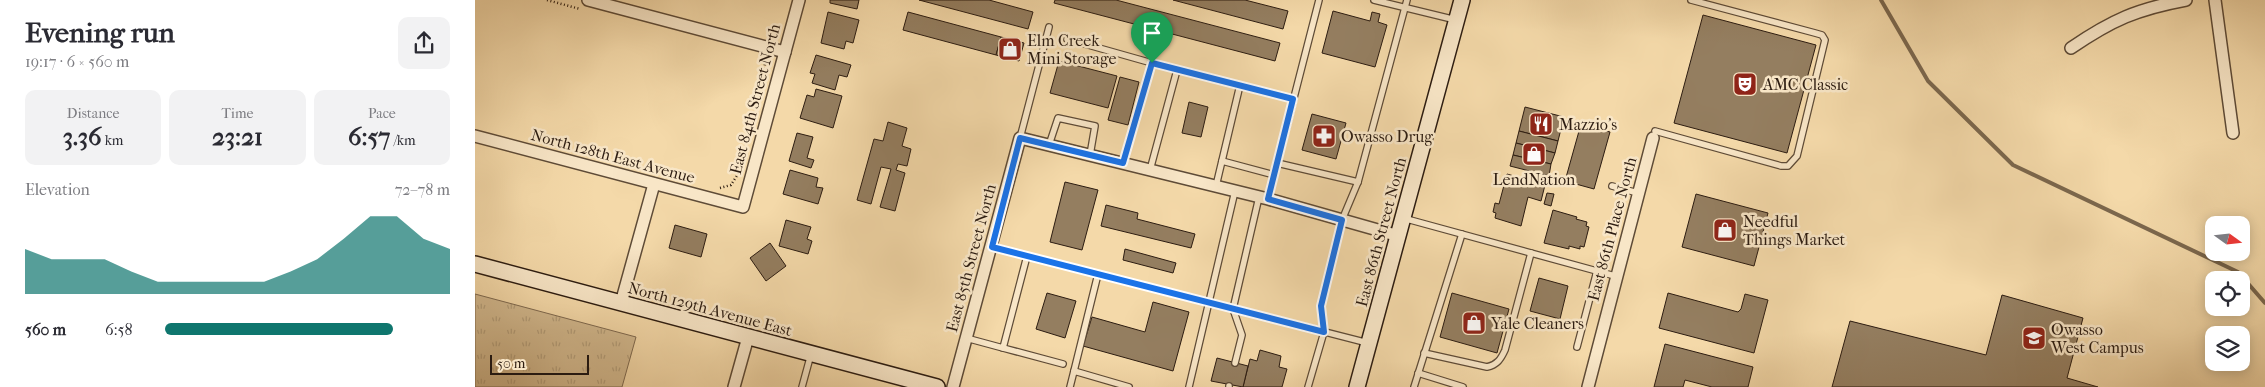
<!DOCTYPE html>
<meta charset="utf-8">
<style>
body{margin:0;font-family:"IM FELL French Canon",serif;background:#f2f2f3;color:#2b2b33;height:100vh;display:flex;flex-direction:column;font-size:19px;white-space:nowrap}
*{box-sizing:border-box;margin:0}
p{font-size:16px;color:#7c7c81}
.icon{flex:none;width:28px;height:28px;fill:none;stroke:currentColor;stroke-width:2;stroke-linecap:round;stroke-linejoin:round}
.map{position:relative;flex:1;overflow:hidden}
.drawer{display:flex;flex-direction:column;background:#fff;width:475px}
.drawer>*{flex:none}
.needle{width:32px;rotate:105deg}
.fabs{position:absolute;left:1730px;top:216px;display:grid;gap:10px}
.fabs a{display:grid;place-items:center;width:45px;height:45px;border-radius:10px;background:#fff;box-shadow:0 2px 12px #0003;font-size:25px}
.scale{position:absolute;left:15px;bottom:12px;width:99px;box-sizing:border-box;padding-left:5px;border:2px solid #2c1c11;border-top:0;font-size:14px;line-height:18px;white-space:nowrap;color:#2c1c11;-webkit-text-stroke:4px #f8e6c7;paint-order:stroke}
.pin{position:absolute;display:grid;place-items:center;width:42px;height:42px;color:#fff;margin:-51px -21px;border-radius:50% 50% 50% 0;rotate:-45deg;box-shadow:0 0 5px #0007}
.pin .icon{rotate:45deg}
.round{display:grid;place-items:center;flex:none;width:52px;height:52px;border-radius:10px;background:#f2f2f3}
.overview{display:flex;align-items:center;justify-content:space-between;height:85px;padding:0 25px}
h1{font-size:28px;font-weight:800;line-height:38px}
.stats{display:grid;grid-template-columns:repeat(3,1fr);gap:8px;height:85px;padding:5px 25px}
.stats div{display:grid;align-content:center;border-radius:10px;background:#f2f2f3;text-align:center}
.stats b{font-size:25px;font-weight:800}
.stats small{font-size:14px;font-weight:400}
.stats p{font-size:14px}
.chart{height:140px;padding:10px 25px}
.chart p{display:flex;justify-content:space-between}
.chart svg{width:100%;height:90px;margin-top:5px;fill:#0f766e;opacity:.7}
ul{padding:0 25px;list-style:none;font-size:16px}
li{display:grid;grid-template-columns:80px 60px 1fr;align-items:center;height:38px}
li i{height:12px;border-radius:6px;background:#0f766e}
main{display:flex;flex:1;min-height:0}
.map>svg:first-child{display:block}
</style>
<main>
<section class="drawer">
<div class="overview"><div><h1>Evening run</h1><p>19:17 · 6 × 560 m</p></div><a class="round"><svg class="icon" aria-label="share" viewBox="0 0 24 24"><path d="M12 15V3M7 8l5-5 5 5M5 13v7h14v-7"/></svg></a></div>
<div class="stats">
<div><p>Distance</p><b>3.36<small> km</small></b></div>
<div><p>Time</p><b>23:21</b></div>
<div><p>Pace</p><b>6:57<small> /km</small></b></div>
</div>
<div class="chart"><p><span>Elevation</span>72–78 m</p>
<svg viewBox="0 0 160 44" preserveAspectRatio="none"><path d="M0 44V22L10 27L20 27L30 27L40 33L50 38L60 38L70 38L80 38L90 38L100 33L110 27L120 17L130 6L140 6L150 17L160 22V44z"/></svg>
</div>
<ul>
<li><b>560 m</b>6:58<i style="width:80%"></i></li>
</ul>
</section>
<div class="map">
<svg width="1790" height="387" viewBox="0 0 1790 387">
<defs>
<pattern id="grass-tufts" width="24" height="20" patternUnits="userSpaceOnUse" patternTransform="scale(1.25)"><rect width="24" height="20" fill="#d2b98f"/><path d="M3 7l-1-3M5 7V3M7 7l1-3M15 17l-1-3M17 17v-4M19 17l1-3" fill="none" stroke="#b49e7a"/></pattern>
</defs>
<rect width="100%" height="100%" fill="#f4d9a9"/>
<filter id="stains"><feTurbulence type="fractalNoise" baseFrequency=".004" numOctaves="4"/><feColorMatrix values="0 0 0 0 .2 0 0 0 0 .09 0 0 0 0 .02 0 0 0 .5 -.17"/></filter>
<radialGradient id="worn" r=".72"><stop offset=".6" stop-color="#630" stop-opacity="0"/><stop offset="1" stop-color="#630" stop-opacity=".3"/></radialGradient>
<polygon fill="url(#grass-tufts)" stroke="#7f6a50" points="0,294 161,337 147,387 0,387"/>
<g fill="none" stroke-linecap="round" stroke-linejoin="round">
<polyline stroke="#7b674d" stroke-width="4" points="1406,0 1453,81 1538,165 1763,272 1790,303"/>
</g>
<g fill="#947e60" stroke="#2c1c11">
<polygon points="355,0 384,0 382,9 355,3"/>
<polygon points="444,0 514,0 558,12 553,29"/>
<polygon points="580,0 641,0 805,43 800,61 579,3"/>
<polygon points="698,0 770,0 813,11 808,29"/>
<polygon points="858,11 895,21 897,12 905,14 903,22 912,25 900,67 847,53"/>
<polygon points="353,12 384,20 378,43 371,41 369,49 346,43"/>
<polygon points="433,12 526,37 521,55 428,30"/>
<polygon points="1228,15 1341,45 1312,153 1199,123"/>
<polygon points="526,37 549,43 544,61 521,55"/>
<polygon points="341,55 376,65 372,77 364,75 360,90 337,83 340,74 335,73"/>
<polygon points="584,61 642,76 633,108 575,93"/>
<polygon points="645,77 664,82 653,125 633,120"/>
<polygon points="341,89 367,96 358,128 325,118 332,95 339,97"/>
<polygon points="714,102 733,107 726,137 707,133"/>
<polygon points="1050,107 1089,117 1083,141 1044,131"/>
<polygon points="837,114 871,123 861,159 827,150"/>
<polygon points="413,122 432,128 427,146 436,149 432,166 423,164 421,170 430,173 420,211 405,207 416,169 406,167 396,204 382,200 399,139 408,141"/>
<polygon points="1106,124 1135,132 1119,189 1090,181"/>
<polygon points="1044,131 1083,141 1080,153 1041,143"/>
<polygon points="322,133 338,137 332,158 339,160 336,168 314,161"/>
<polygon points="1041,143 1080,153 1076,164 1038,155"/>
<polygon points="1038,155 1076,164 1074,176 1035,166"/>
<polygon points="315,170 343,178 341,187 348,188 343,204 308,194"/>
<polygon points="1032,174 1070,185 1066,201 1053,197 1046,226 1020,218 1021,213 1018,212 1020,203 1024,204"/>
<polygon points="590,182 623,190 607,250 575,242"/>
<polygon points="1072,193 1079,194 1076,206 1069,204"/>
<polygon points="1221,194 1293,213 1279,266 1207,247"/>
<polygon points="631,205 663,213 662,219 720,234 716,248 626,226"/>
<polygon points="1078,210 1102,217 1101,219 1112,222 1111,226 1114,227 1109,247 1105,246 1105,249 1094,246 1094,249 1069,243"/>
<polygon points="311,220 336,227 332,239 337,241 333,254 304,246"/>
<polygon points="200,225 232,234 226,257 194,248"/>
<polygon points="295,243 311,266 291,281 275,258"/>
<polygon points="650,249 701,263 698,273 648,260"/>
<polygon points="1064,278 1093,286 1085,319 1055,311"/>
<polygon points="572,293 601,301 590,338 561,329"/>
<polygon points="977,293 1034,309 1022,353 965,337"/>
<polygon points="1193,293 1263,312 1266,309 1270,294 1293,300 1279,353 1184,328"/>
<polygon points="1527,295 1608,318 1592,378 1623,387 1357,387 1375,321 1511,355"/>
<polygon points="678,302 714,312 698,371 608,346 617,317 670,332"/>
<polygon points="1190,344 1278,367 1273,387 1237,387 1210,380 1208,387 1179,387"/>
<polygon points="785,350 806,356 804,367 812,369 807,387 768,387 775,359 782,361"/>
<polygon points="742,358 773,366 768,387 736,381"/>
</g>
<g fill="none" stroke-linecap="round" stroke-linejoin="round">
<g stroke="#5e4b37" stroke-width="8">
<g id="lane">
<polyline points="899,0 981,20"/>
<polyline points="592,39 677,63"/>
<polyline points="1180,131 1306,166 1313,166 1322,156 1350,40 1347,35 1340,33 1216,0"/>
<polyline points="545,138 574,27"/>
<polyline points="574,145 583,118 620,126 615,155"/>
<polyline points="747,161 799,175"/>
<polyline points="648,163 677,63 818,99"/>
<polyline points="802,163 883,182"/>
<polyline points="675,170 702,70"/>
<polyline points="741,186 765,85"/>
<polyline points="1137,186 1163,193"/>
<polyline points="793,199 844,0"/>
<polyline points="928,218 1140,276"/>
<polyline points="517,247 893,343"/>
<polyline points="491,338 528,348 552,256"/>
<polyline points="1102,347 1122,271"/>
<polyline points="528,348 588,364"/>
<path d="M949,353l63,14c10,-2 14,-8 18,-17l26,-97"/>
<polyline points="760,363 767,335 758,309 784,197"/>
<polyline points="599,371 623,274"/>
<polyline points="943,373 988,387"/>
<polyline points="327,387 336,354"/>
<polyline points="595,387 599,371 654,387"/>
<polyline points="714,387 760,191"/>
<polyline points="754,387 754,386"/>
<polyline points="833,387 849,332 846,307 867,220 883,182 932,0"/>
<polyline points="939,387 987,234"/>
</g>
</g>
<g stroke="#5e4b37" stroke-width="14">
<g id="street">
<polyline points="113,0 310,52"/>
<polyline points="1740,0 1758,133"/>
<path d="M1596,48c41,-28 66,-39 115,-48"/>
<polyline points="0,136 268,207 324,0"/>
<polyline points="146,303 179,184"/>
<polyline points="259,387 273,337"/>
<polyline points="478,387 545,138 793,199 924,236"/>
<polyline points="1113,387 1178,138"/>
</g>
</g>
<g stroke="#2c1c11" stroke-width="18">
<g id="secondary">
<polyline points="0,264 462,387"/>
<polyline points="882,387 987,0"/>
</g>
</g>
<g stroke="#2c1c11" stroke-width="2.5" stroke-dasharray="1 2.5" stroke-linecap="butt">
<polyline points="72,0 105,9"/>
<polyline points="245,188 256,185 263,174 289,75 290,63 284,58"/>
</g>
<use href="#lane" stroke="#f8e6c7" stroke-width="5.5"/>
<use href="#street" stroke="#f8e6c7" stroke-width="11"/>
<use href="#secondary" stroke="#f8e6c7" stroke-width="15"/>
</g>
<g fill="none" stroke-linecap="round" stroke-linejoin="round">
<g stroke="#fff" stroke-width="10">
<polygon id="route" points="677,63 818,99 793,199 867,220 846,306 849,332 517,247 545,138 648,163"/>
</g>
<use href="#route" stroke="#1a73e8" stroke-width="6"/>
</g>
<defs>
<g id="shop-square" transform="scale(1.25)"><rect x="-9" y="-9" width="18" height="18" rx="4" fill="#8f2418" stroke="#f8e6c7"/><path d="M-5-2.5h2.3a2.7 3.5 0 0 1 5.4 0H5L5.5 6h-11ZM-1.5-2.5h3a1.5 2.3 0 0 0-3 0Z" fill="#fff"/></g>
<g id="theatre-square" transform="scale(1.25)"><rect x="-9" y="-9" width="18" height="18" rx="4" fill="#8f2418" stroke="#f8e6c7"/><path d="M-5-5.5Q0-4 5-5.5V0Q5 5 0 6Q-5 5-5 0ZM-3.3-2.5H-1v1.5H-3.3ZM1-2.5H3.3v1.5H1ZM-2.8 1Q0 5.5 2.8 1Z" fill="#fff"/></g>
<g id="restaurant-square" transform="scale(1.25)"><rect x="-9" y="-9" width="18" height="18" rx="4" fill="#8f2418" stroke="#f8e6c7"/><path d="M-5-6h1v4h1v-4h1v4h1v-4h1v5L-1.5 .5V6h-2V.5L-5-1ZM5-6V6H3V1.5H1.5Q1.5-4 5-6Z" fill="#fff"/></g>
<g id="pharmacy-square" transform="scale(1.25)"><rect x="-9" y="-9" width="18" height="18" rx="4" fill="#8f2418" stroke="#f8e6c7"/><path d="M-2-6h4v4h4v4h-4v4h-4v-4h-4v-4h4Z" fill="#fff"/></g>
<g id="school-square" transform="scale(1.25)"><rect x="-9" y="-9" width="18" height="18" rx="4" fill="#8f2418" stroke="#f8e6c7"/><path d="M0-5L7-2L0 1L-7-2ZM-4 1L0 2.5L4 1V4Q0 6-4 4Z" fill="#fff"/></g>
</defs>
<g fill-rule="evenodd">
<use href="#shop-square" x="535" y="49"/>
<use href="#theatre-square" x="1270" y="84"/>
<use href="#restaurant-square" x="1066" y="124"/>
<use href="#pharmacy-square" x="849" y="136"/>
<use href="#shop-square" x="1059" y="154"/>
<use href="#shop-square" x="1250" y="230"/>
<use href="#shop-square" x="999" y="323"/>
<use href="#school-square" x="1559" y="338"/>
</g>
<g text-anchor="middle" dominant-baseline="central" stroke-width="5" stroke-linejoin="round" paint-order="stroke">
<g font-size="16" fill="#2c1c11" stroke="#f8e6c7" text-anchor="start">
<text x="552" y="40">Elm Creek<tspan x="552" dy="18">Mini Storage</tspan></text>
<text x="1288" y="84">AMC Classic</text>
<text x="1084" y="124">Mazzio's</text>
<text x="866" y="136">Owasso Drug</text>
<text x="1059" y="179" text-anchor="middle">LendNation</text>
<text x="1268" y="221">Needful<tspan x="1268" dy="18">Things Market</tspan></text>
<text x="1016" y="323">Yale Cleaners</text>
<text x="1576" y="329">Owasso<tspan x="1576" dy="18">West Campus</tspan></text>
</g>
<g font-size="16" fill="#2c1c11" stroke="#f8e6c7">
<text transform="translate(280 99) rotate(-75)">East 84th Street North</text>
<text transform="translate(138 156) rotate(15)">North 128th East Avenue</text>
<text transform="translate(1137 229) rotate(-75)">East 86th Place North</text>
<text transform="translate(906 232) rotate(-75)">East 86th Street North</text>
<text transform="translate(496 258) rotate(-75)">East 85th Street North</text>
<text transform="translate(235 309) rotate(15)">North 129th Avenue East</text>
</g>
</g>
<rect width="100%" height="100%" filter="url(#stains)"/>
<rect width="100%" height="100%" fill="url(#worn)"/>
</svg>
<div class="fabs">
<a><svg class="needle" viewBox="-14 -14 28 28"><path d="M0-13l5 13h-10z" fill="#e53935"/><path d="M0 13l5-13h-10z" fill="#7c7c81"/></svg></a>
<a><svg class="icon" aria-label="locate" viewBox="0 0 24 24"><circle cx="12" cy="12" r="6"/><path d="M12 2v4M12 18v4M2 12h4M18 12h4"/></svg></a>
<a><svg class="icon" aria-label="layers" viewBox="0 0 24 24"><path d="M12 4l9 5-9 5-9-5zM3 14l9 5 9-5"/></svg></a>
</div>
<div class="scale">50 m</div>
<div class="pin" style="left:677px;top:63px;background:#1e9e55"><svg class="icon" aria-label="arrive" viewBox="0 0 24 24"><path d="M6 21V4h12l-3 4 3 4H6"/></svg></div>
</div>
</main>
